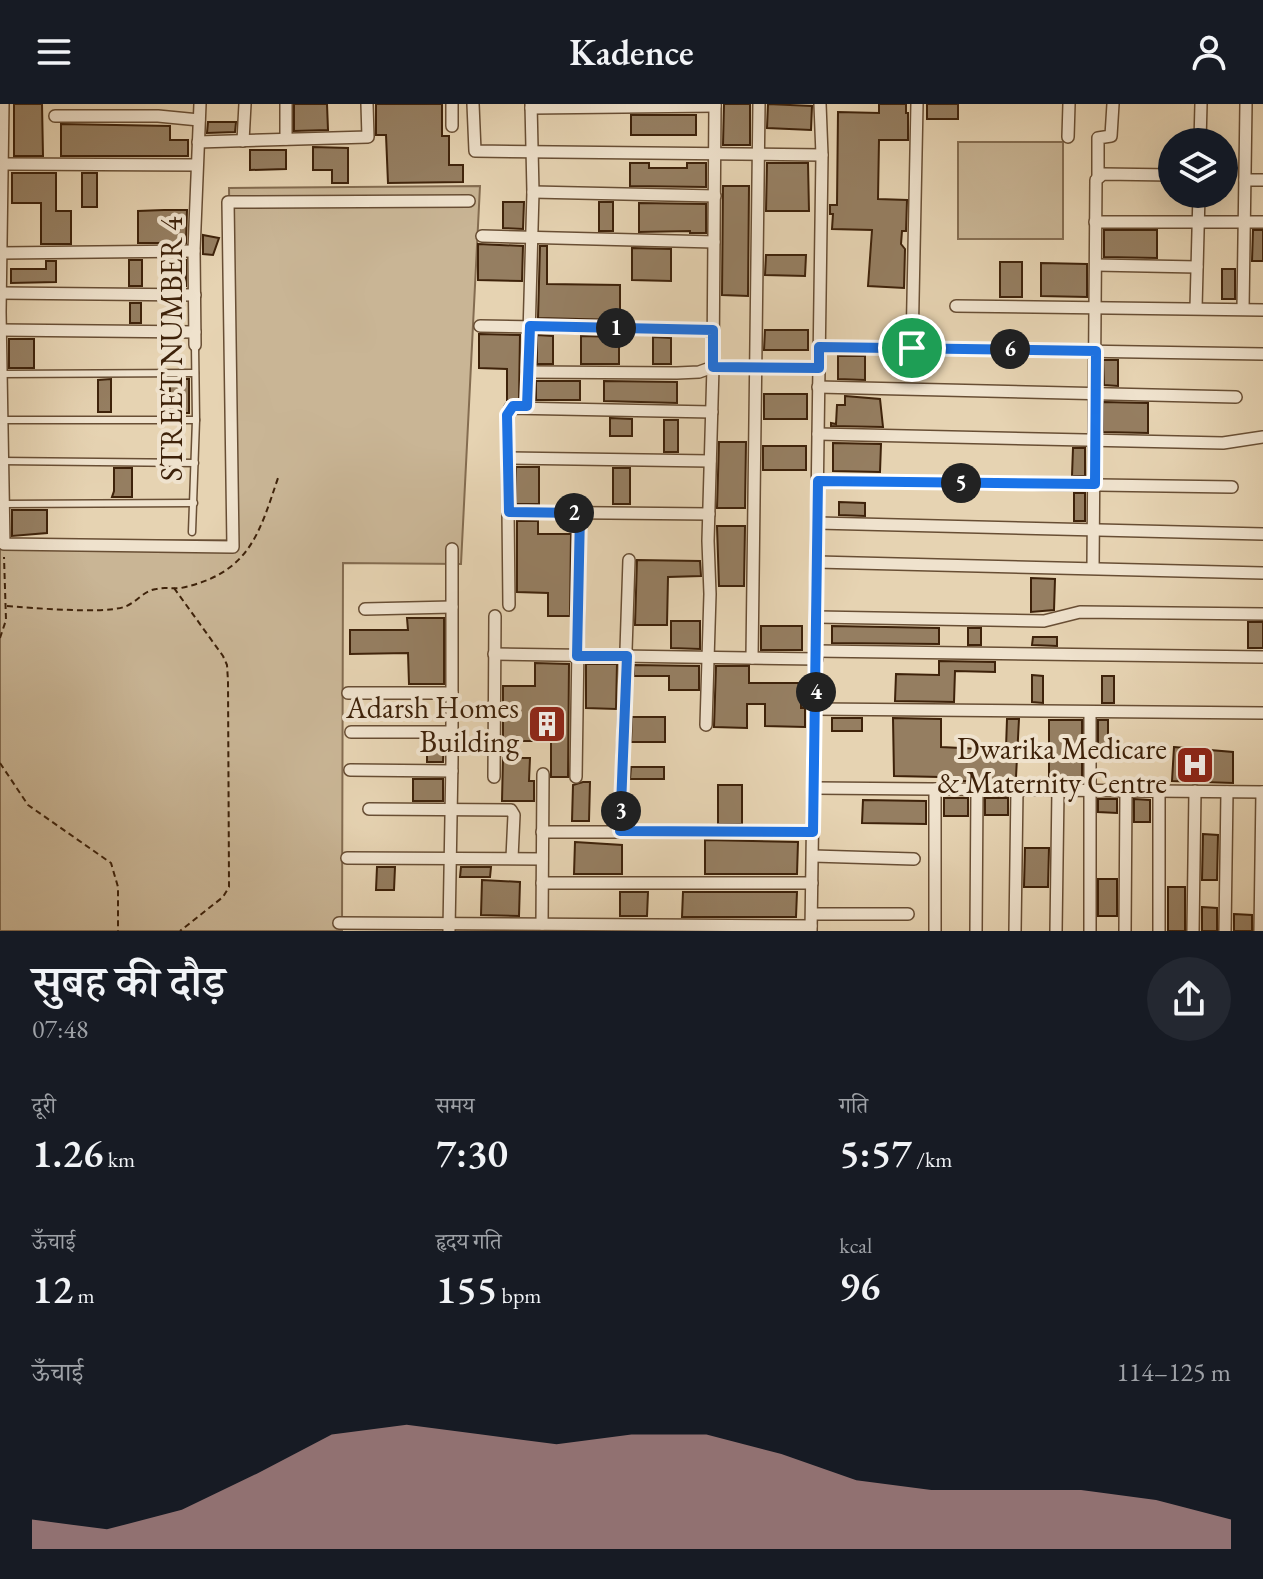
<!DOCTYPE html>
<html lang="hi">
<meta charset="utf-8">
<style>
body{margin:0;font-family:"EB Garamond","Noto Serif Devanagari",serif;background:#242831;color:#f1f3f6;height:100vh;display:flex;flex-direction:column;font-size:30px;white-space:nowrap}
*{box-sizing:border-box;margin:0}
p{font-size:26px;color:#9ea1a6}
.icon{flex:none;width:44px;height:44px;fill:none;stroke:currentColor;stroke-width:2;stroke-linecap:round;stroke-linejoin:round}
.map{position:relative;height:827px;overflow:hidden}
.details{display:flex;flex-direction:column;background:#171b24;flex:1}
.details>*{flex:none}
.buttons{position:absolute;left:1158px;top:24px;display:grid;gap:16px}
.buttons a{display:grid;place-items:center;width:80px;height:80px;border-radius:50%;background:#171b24;box-shadow:0 8px 32px #0002;font-size:40px}
.pin{position:absolute;display:grid;place-items:center;width:68px;height:68px;color:#fff;margin:-34px;border:4px solid #fff;border-radius:50%;box-shadow:0 2px 8px #0007}
.km{position:absolute;width:40px;height:40px;margin:-20px;border-radius:50%;background:#222;color:#fff;font-size:22px;line-height:40px;text-align:center}
.round{display:grid;place-items:center;flex:none;width:84px;height:84px;border-radius:42px;background:#242831}
.head{display:flex;align-items:center;justify-content:space-between;height:136px;padding:0 32px}
h1{font-size:44px;font-weight:600;line-height:60px}
.metrics{display:grid;grid-template-columns:repeat(3,1fr);gap:12px;height:136px;padding:8px 32px}
.metrics div{display:grid;align-content:center}
.metrics b{font-size:40px;font-weight:600}
.metrics small{font-size:22px;font-weight:400}
.metrics p{font-size:22px}
.chart{height:224px;padding:16px 32px}
.chart p{display:flex;justify-content:space-between}
.chart svg{width:100%;height:144px;margin-top:8px;fill:#c59692;opacity:.7}
header{display:flex;justify-content:space-between;align-items:center;height:104px;padding:0 32px;background:#171b24;font-size:36px;font-weight:600}
.map>svg:first-child{display:block}
</style>
<header><svg class="icon" aria-label="menu" viewBox="0 0 24 24"><path d="M4 6h16M4 12h16M4 18h16"/></svg>Kadence<svg class="icon" aria-label="person" viewBox="0 0 24 24"><circle cx="12" cy="8" r="4"/><path d="M4 21q1-7 8-7t8 7"/></svg></header>
<div class="map">
<svg width="1263" height="827" viewBox="0 0 1263 827">
<rect width="100%" height="100%" fill="#e6d3b2"/>
<filter id="stains"><feTurbulence type="fractalNoise" baseFrequency=".0025" numOctaves="4"/><feColorMatrix values="0 0 0 0 .2 0 0 0 0 .09 0 0 0 0 .02 0 0 0 .5 -.17"/></filter>
<radialGradient id="worn" r=".72"><stop offset=".6" stop-color="#630" stop-opacity="0"/><stop offset="1" stop-color="#630" stop-opacity=".3"/></radialGradient>
<g fill="#c9b595" stroke="#846c50" stroke-width="2">
<rect x="958" y="38" width="105" height="97"/>
<polygon points="480,82 461,460 343,459 342,827 0,827 0,437 234,436 229,84"/>
</g>
<g fill="#957e61" stroke="#3e220a" stroke-width="2">
<polygon points="14,0 42,0 43,52 14,52"/>
<polygon points="294,0 327,0 328,26 294,27"/>
<polygon points="376,0 442,0 442,32 449,32 449,61 463,61 463,78 388,79 386,31 376,31"/>
<polygon points="724,0 750,0 750,41 723,41"/>
<polygon points="768,0 812,2 811,26 767,24"/>
<polygon points="879,0 906,0 906,9 908,9 908,36 879,36 878,95 907,96 906,127 902,127 901,140 905,145 904,184 868,182 872,126 832,125 833,110 830,110 830,101 837,101 838,8 879,9"/>
<rect x="927" y="0" width="31" height="15"/>
<rect x="631" y="11" width="65" height="20"/>
<polygon points="208,18 236,18 235,28 207,29"/>
<polygon points="61,20 170,22 170,36 188,36 188,52 61,52"/>
<polygon points="313,43 348,44 348,79 332,79 332,66 313,66"/>
<polygon points="250,46 286,46 286,65 250,66"/>
<polygon points="630,59 649,59 649,64 687,64 687,59 706,59 706,83 630,82"/>
<polygon points="767,59 808,59 809,107 766,107"/>
<polygon points="12,69 56,69 56,107 71,107 71,140 41,140 41,99 12,99"/>
<rect x="82" y="69" width="15" height="34"/>
<polygon points="723,82 749,82 748,192 722,191"/>
<polygon points="503,98 524,98 523,125 503,124"/>
<rect x="599" y="98" width="14" height="29"/>
<polygon points="639,99 706,100 706,129 690,129 690,127 639,128"/>
<polygon points="164,106 187,106 186,139 138,139 138,107"/>
<polygon points="1104,126 1157,126 1157,154 1104,153"/>
<polygon points="1253,126 1263,126 1263,157 1252,157"/>
<polygon points="203,131 219,134 213,151 203,150"/>
<polygon points="478,140 523,142 522,177 478,176"/>
<polygon points="540,142 547,142 547,180 620,181 620,216 538,214"/>
<polygon points="632,144 671,145 671,177 632,176"/>
<polygon points="766,151 806,151 805,172 765,171"/>
<rect x="129" y="156" width="13" height="26"/>
<rect x="175" y="156" width="11" height="26"/>
<polygon points="46,157 56,157 56,178 11,179 11,165 46,165"/>
<rect x="1000" y="158" width="22" height="35"/>
<polygon points="1041,159 1087,160 1087,193 1041,192"/>
<rect x="1222" y="165" width="13" height="30"/>
<rect x="130" y="199" width="11" height="20"/>
<polygon points="765,226 808,226 808,246 764,246"/>
<polygon points="479,230 520,231 519,296 507,296 507,265 479,264"/>
<polygon points="537,231 553,232 553,260 537,260"/>
<polygon points="581,232 619,233 619,260 581,260"/>
<polygon points="653,233 671,234 671,260 653,260"/>
<rect x="9" y="235" width="25" height="29"/>
<polygon points="838,252 865,252 865,276 838,275"/>
<polygon points="1103,256 1118,256 1118,282 1104,281"/>
<polygon points="111,275 111,308 98,308 98,276"/>
<rect x="170" y="275" width="19" height="34"/>
<rect x="536" y="277" width="44" height="19"/>
<polygon points="604,277 677,278 677,299 604,297"/>
<rect x="764" y="290" width="43" height="25"/>
<polygon points="845,292 880,295 883,323 831,322 831,319 836,320 837,301 845,301"/>
<polygon points="1103,298 1148,299 1148,329 1103,328"/>
<polygon points="610,314 632,315 632,332 610,332"/>
<rect x="664" y="316" width="14" height="32"/>
<polygon points="719,338 746,338 745,404 717,404"/>
<polygon points="833,339 881,340 880,368 833,367"/>
<rect x="763" y="342" width="43" height="24"/>
<polygon points="1073,344 1085,344 1085,372 1072,372"/>
<rect x="516" y="363" width="23" height="37"/>
<polygon points="114,364 132,364 132,393 112,393 114,387"/>
<rect x="613" y="364" width="17" height="36"/>
<rect x="1074" y="389" width="11" height="28"/>
<polygon points="839,398 865,399 865,412 839,411"/>
<polygon points="12,406 47,406 47,429 12,432"/>
<polygon points="517,417 538,417 538,430 571,430 570,512 548,512 548,489 517,488"/>
<polygon points="717,422 745,422 744,482 719,482"/>
<polygon points="637,456 700,457 701,472 668,473 667,521 635,521"/>
<polygon points="1031,474 1055,475 1054,506 1031,508"/>
<polygon points="407,514 444,514 444,580 409,580 408,549 350,550 350,526 408,526"/>
<polygon points="671,517 700,517 700,545 671,544"/>
<rect x="1248" y="518" width="15" height="26"/>
<rect x="761" y="522" width="41" height="24"/>
<polygon points="832,522 939,524 939,540 832,539"/>
<rect x="968" y="524" width="13" height="17"/>
<polygon points="1033,533 1057,533 1057,542 1032,541"/>
<polygon points="939,557 995,558 995,568 955,567 954,598 895,597 896,570 939,571"/>
<polygon points="535,559 569,560 568,673 551,673 551,637 503,637 503,582 535,582"/>
<polygon points="586,560 617,560 616,605 586,604"/>
<polygon points="634,561 699,562 699,586 669,586 669,572 634,572"/>
<polygon points="716,562 749,562 749,579 801,579 801,604 805,604 805,623 765,622 765,600 747,600 747,624 714,623"/>
<polygon points="1032,571 1043,572 1043,599 1032,598"/>
<rect x="1102" y="572" width="12" height="27"/>
<polygon points="632,613 665,613 665,638 631,638"/>
<rect x="832" y="614" width="30" height="13"/>
<polygon points="893,614 941,615 941,643 981,645 1006,644 1007,615 1019,615 1016,673 1014,673 1014,677 940,677 940,673 894,672"/>
<polygon points="1049,616 1082,616 1082,675 1049,677"/>
<rect x="1098" y="616" width="10" height="26"/>
<polygon points="427,636 444,636 443,658 427,658"/>
<polygon points="1174,643 1233,648 1233,679 1172,677"/>
<polygon points="503,654 530,654 529,677 534,677 534,697 502,697"/>
<polygon points="631,663 664,663 664,675 630,675"/>
<rect x="413" y="675" width="30" height="22"/>
<polygon points="583,678 590,678 589,717 572,717 573,681"/>
<rect x="718" y="681" width="24" height="39"/>
<rect x="944" y="694" width="24" height="18"/>
<rect x="985" y="694" width="23" height="17"/>
<polygon points="1098,695 1117,695 1117,709 1098,708"/>
<polygon points="1134,695 1150,696 1150,718 1134,718"/>
<polygon points="863,696 926,697 926,720 862,719"/>
<polygon points="1203,730 1218,731 1217,776 1202,776"/>
<polygon points="705,736 798,738 797,770 705,770"/>
<polygon points="575,738 622,741 622,770 574,770"/>
<polygon points="1025,744 1049,744 1048,783 1024,783"/>
<polygon points="377,763 395,763 394,786 376,786"/>
<polygon points="461,763 491,763 490,773 460,773"/>
<rect x="1098" y="775" width="19" height="37"/>
<polygon points="482,776 520,778 519,812 481,811"/>
<rect x="1168" y="783" width="17" height="44"/>
<polygon points="620,788 648,788 647,812 620,812"/>
<polygon points="683,788 797,788 796,813 682,813"/>
<polygon points="1202,803 1217,804 1217,827 1202,827"/>
<polygon points="1234,810 1252,811 1252,827 1234,827"/>
</g>
<g fill="none" stroke-linecap="round" stroke-linejoin="round">
<g stroke="#684e34" stroke-width="9">
<g id="service">
<polyline points="1,270 195,269"/>
<polyline points="1,316 196,316"/>
<polyline points="1,357 195,359"/>
<polyline points="2,400 194,399"/>
<polyline points="192,428 196,316 195,241"/>
</g>
</g>
<g stroke="#684e34" stroke-width="14">
<g id="minor">
<polyline points="3,0 0,208 4,440 233,443 228,98 469,97"/>
<polyline points="452,0 452,22"/>
<polyline points="473,0 475,47 822,51"/>
<polyline points="531,4 715,2"/>
<polyline points="55,12 158,12 199,16"/>
<polyline points="1068,33 1069,0"/>
<polyline points="286,35 286,0"/>
<polyline points="243,37 245,0"/>
<polyline points="198,38 368,33 367,0"/>
<polyline points="1200,38 1201,0"/>
<polyline points="3,60 196,61"/>
<polyline points="1098,73 1098,34 1111,32 1113,0"/>
<polyline points="1245,76 1263,76"/>
<polyline points="533,88 715,92"/>
<polyline points="1095,118 1263,118"/>
<polyline points="482,132 714,138"/>
<polyline points="1,149 194,147"/>
<polyline points="1096,161 1197,163"/>
<polyline points="1,189 195,191"/>
<polyline points="956,202 1263,206"/>
<polyline points="1196,204 1199,90"/>
<polyline points="1243,205 1246,0"/>
<polyline points="480,222 713,226"/>
<polyline points="0,226 195,228"/>
<polyline points="195,241 194,147 200,0"/>
<polyline points="819,243 1263,250"/>
<polyline points="912,244 917,0"/>
<polyline points="527,268 677,269 699,268 713,263 819,264"/>
<polyline points="818,283 1236,293"/>
<polyline points="527,302 533,88 531,0"/>
<polyline points="818,330 1223,339 1263,333"/>
<polyline points="509,354 710,357"/>
<polyline points="818,377 1232,383"/>
<polyline points="509,408 709,410"/>
<polyline points="818,419 1263,430"/>
<polyline points="817,458 1263,469"/>
<polyline points="1093,464 1096,76 1103,70 1172,71"/>
<polyline points="509,501 507,311 510,304 712,308"/>
<polyline points="365,505 452,503"/>
<polyline points="817,513 1044,517 1080,508 1263,510"/>
<polyline points="816,547 1263,553"/>
<polyline points="494,550 817,555"/>
<polyline points="752,554 759,0"/>
<polyline points="348,589 452,589"/>
<polyline points="815,605 1263,609"/>
<polyline points="1090,608 1090,827"/>
<polyline points="706,621 710,490 708,437 713,263 715,0"/>
<polyline points="351,628 452,628"/>
<polyline points="350,666 452,667"/>
<polyline points="494,673 495,512"/>
<polyline points="576,673 580,409"/>
<polyline points="814,684 1263,688"/>
<polyline points="369,705 511,706 514,711 512,754"/>
<polyline points="620,727 629,456"/>
<polyline points="542,728 813,728"/>
<polyline points="813,752 914,755"/>
<polyline points="347,754 542,755"/>
<polyline points="542,779 812,779"/>
<polyline points="812,810 908,810"/>
<polyline points="339,819 811,822"/>
<polyline points="542,820 543,670"/>
<polyline points="449,826 452,656 452,445"/>
<polyline points="811,827 822,51 820,0"/>
<polyline points="935,827 935,685"/>
<polyline points="976,827 977,685"/>
<polyline points="1015,827 1017,686"/>
<polyline points="1056,827 1058,686"/>
<polyline points="1125,827 1126,687"/>
<polyline points="1159,827 1159,687"/>
<polyline points="1193,827 1195,687"/>
<polyline points="1225,827 1227,688"/>
<polyline points="1260,827 1262,688"/>
</g>
</g>
<g stroke="#3e220a" stroke-width="2" stroke-dasharray="6 4" stroke-linecap="butt">
<polyline points="174,484 223,552 227,561 228,577 229,783 223,793 180,827"/>
<path d="M7,502c26,2 95,8 117,1 12,-4 19,-16 32,-18 8,-2 16,0 25,-1 69,-15 78,-54 98,-113"/>
<polyline points="0,534 6,516 4,453"/>
<polyline points="0,659 28,701 111,759 118,783 118,827"/>
</g>
<use href="#service" stroke="#efe2cd" stroke-width="6"/>
<use href="#minor" stroke="#efe2cd" stroke-width="11"/>
</g>
<g fill="none" stroke-linecap="round" stroke-linejoin="round">
<g stroke="#fff" stroke-width="16">
<polygon id="route" points="530,222 713,226 713,263 819,264 819,243 1096,247 1095,380 818,377 813,728 620,727 627,552 577,552 580,409 509,408 507,311 513,302 527,302"/>
</g>
<use href="#route" stroke="#1a73e8" stroke-width="10"/>
</g>
<defs>
<g id="building-square" transform="scale(2)"><rect x="-9" y="-9" width="18" height="18" rx="4" fill="#8f2418" stroke="#efe2cd"/><path d="M-4-6H4V6H1V3H-1V6H-4ZM-2.5-4.3h1.7v1.8h-1.7ZM.8-4.3h1.7v1.8H.8ZM-2.5-1h1.7V.8h-1.7ZM.8-1h1.7V.8H.8Z" fill="#fff"/></g>
<g id="hospital-square" transform="scale(2)"><rect x="-9" y="-9" width="18" height="18" rx="4" fill="#8f2418" stroke="#efe2cd"/><path d="M-5-5h3v3.5h4V-5h3V5h-3V1.5h-4V5h-3Z" fill="#fff"/></g>
</defs>
<g fill-rule="evenodd">
<use href="#building-square" x="547" y="620"/>
<use href="#hospital-square" x="1195" y="661"/>
</g>
<g text-anchor="middle" dominant-baseline="central" stroke-width="8" stroke-linejoin="round" paint-order="stroke">
<g font-size="30" fill="#3e220a" stroke="#efe2cd">
<text transform="translate(171 245) rotate(-90)">STREET NUMBER 4</text>
</g>
<g font-size="30" fill="#3e220a" stroke="#efe2cd" text-anchor="end">
<text x="519" y="603">Adarsh Homes<tspan x="519" dy="34">Building</tspan></text>
<text x="1167" y="644">Dwarika Medicare<tspan x="1167" dy="34">&amp; Maternity Centre</tspan></text>
</g>
</g>
<rect width="100%" height="100%" filter="url(#stains)"/>
<rect width="100%" height="100%" fill="url(#worn)"/>
</svg>
<div class="buttons">
<a><svg class="icon" aria-label="layers" viewBox="0 0 24 24"><path d="M12 4l9 5-9 5-9-5zM3 14l9 5 9-5"/></svg></a>
</div>
<div class="pin" style="left:912px;top:244px;background:#1e9e55"><svg class="icon" aria-label="arrive" viewBox="0 0 24 24"><path d="M6 21V4h12l-3 4 3 4H6"/></svg></div>
<b class="km" style="left:616px;top:224px">1</b>
<b class="km" style="left:574px;top:409px">2</b>
<b class="km" style="left:621px;top:707px">3</b>
<b class="km" style="left:816px;top:588px">4</b>
<b class="km" style="left:961px;top:379px">5</b>
<b class="km" style="left:1010px;top:245px">6</b>
</div>
<section class="details">
<div class="head"><div><h1>सुबह की दौड़</h1><p>07:48</p></div><a class="round"><svg class="icon" aria-label="share" viewBox="0 0 24 24"><path d="M12 15V3M7 8l5-5 5 5M5 13v7h14v-7"/></svg></a></div>
<div class="metrics">
<div><p>दूरी</p><b>1.26<small> km</small></b></div>
<div><p>समय</p><b>7:30</b></div>
<div><p>गति</p><b>5:57<small> /km</small></b></div>
</div>
<div class="metrics">
<div><p>ऊँचाई</p><b>12<small> m</small></b></div>
<div><p>हृदय गति</p><b>155<small> bpm</small></b></div>
<div><p>kcal</p><b>96</b></div>
</div>
<div class="chart"><p><span>ऊँचाई</span>114–125 m</p>
<svg viewBox="0 0 160 44" preserveAspectRatio="none"><path d="M0 44V35L10 38L20 32L30 21L40 9L50 6L60 9L70 12L80 9L90 9L100 15L110 23L120 26L130 26L140 26L150 29L160 35V44z"/></svg>
</div>
</section>
